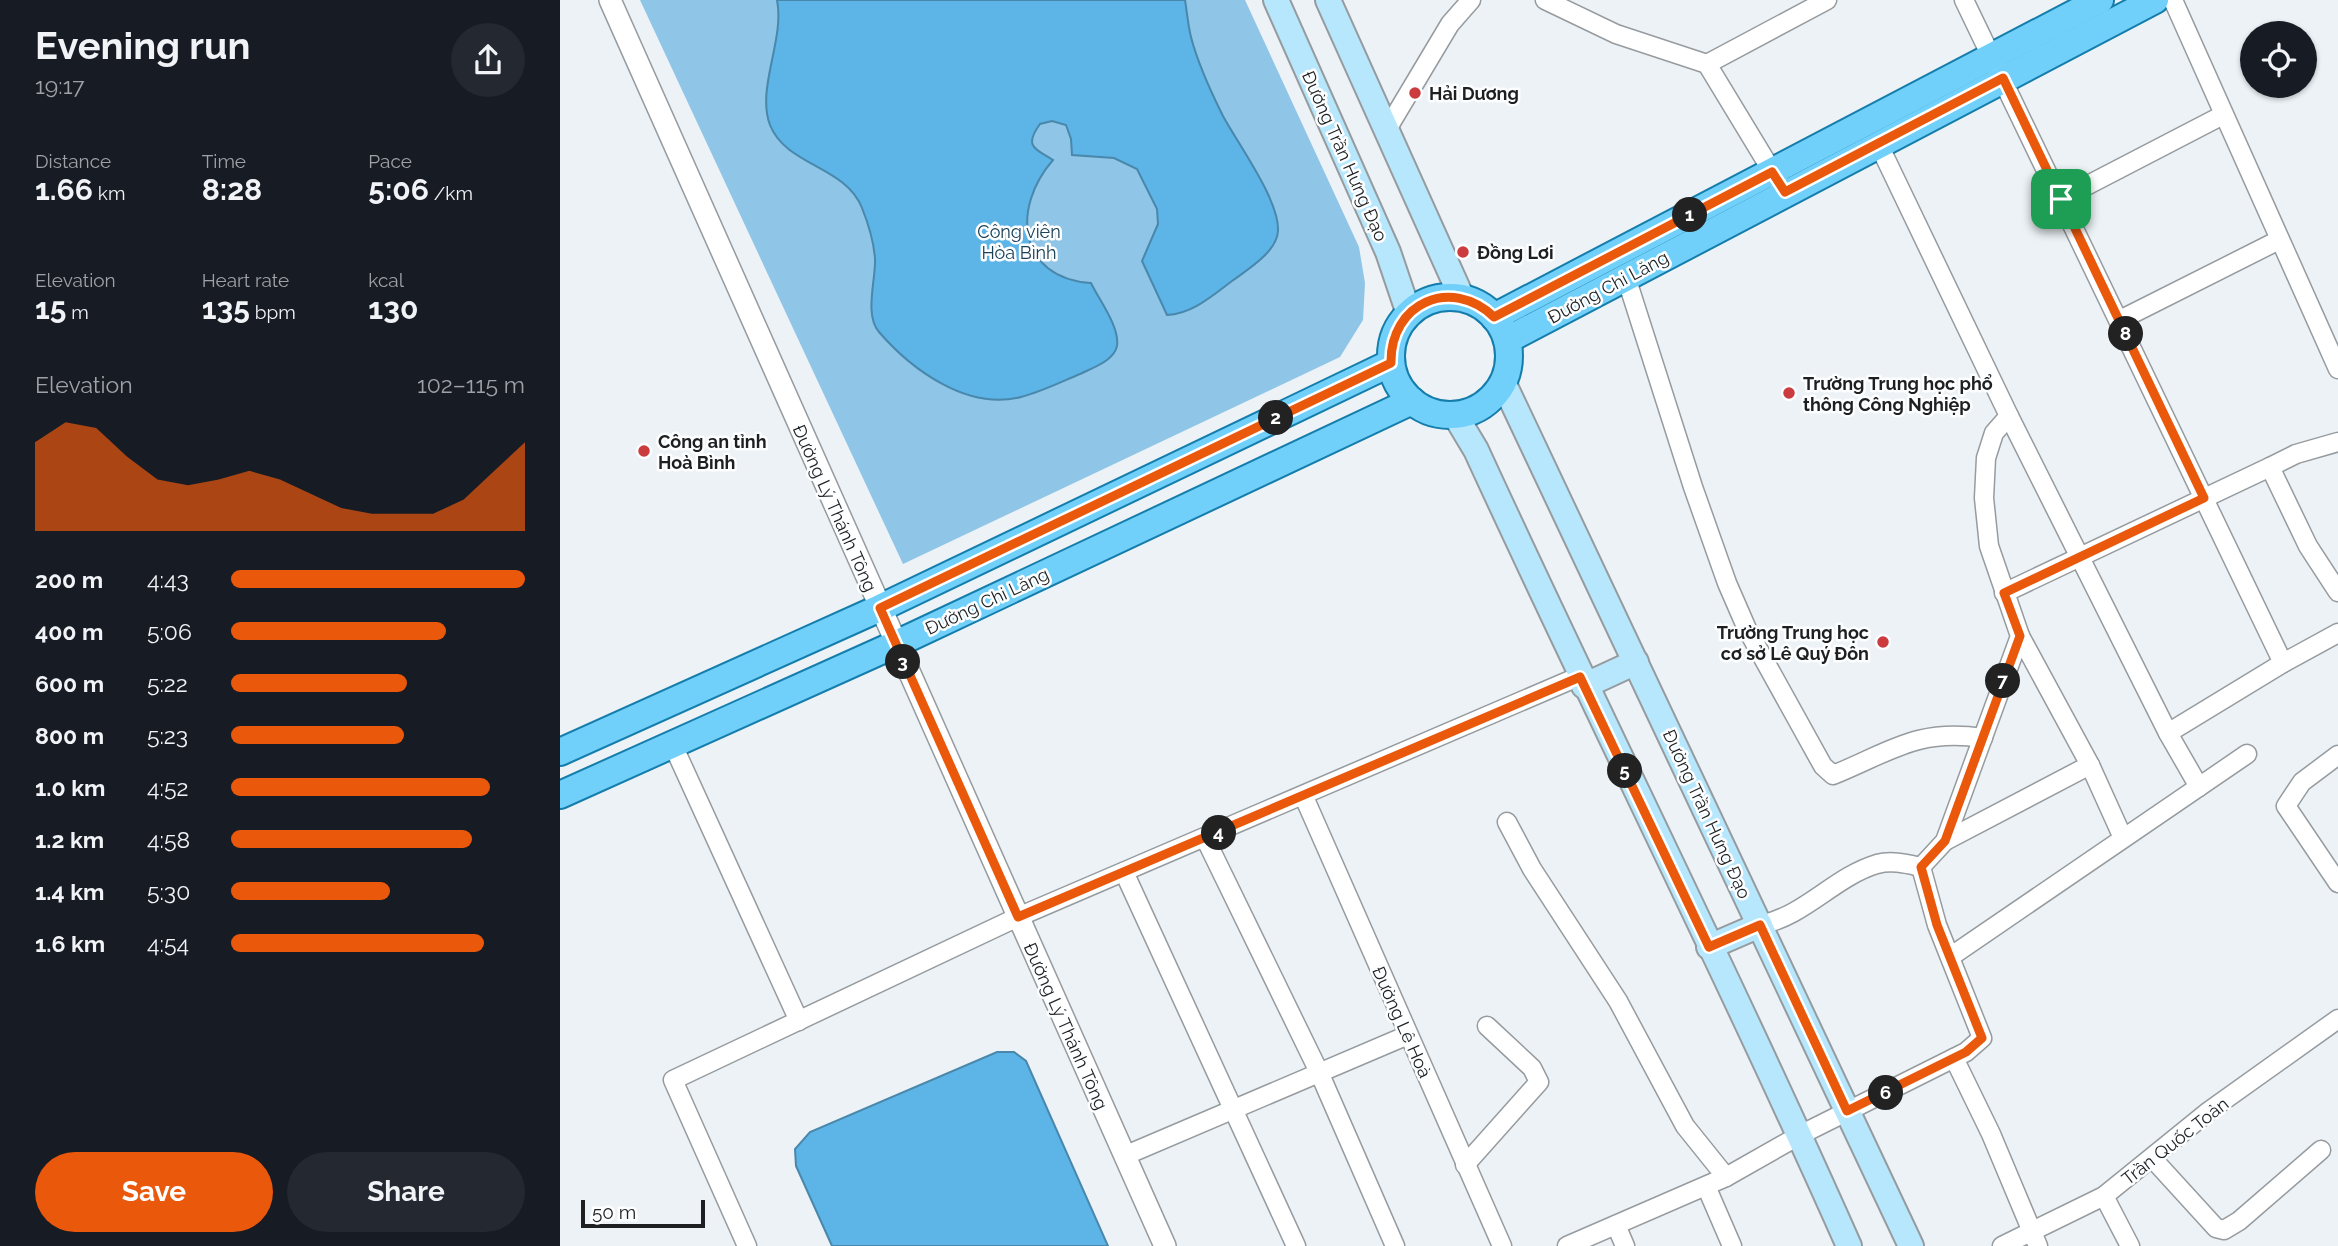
<!DOCTYPE html>
<meta charset="utf-8">
<style>
body{margin:0;font-family:Raleway,sans-serif;background:#242831;color:#f1f3f6;height:100vh;display:flex;flex-direction:column;font-size:26px;white-space:nowrap}
*{box-sizing:border-box;margin:0}
p{font-size:23px;color:#9ea1a6}
.icon{flex:none;width:38px;height:38px;fill:none;stroke:currentColor;stroke-width:2;stroke-linecap:round;stroke-linejoin:round}
.map{position:relative;flex:1;overflow:hidden}
.details{display:flex;flex-direction:column;background:#171b24;width:560px}
.details>*{flex:none}
.tools{position:absolute;left:1680px;top:21px;display:grid;gap:14px}
.tools a{display:grid;place-items:center;width:77px;height:77px;border-radius:50%;background:#171b24;box-shadow:0 2px 5px #0004;font-size:35px}
.scale{position:absolute;left:21px;bottom:18px;width:124px;box-sizing:border-box;padding-left:7px;border:4px solid #1d1f20;border-top:0;font-size:19px;line-height:24px;white-space:nowrap;color:#1d1f20;-webkit-text-stroke:5px #fdfeff;paint-order:stroke}
.pin{position:absolute;display:grid;place-items:center;width:60px;height:60px;color:#fff;margin:-30px;border-radius:14px;box-shadow:0 4px 10px #0006}
.km{position:absolute;width:35px;height:35px;margin:-18px;border-radius:50%;background:#222;color:#fff;font-size:19px;line-height:35px;text-align:center}
.round{display:grid;place-items:center;flex:none;width:74px;height:74px;border-radius:37px;background:#242831}
.summary{display:flex;align-items:center;justify-content:space-between;height:119px;padding:0 35px}
h1{font-size:38px;font-weight:700;line-height:52px}
.stats{display:grid;grid-template-columns:repeat(3,1fr);gap:10px;height:119px;padding:7px 35px}
.stats div{display:grid;align-content:center}
.stats b{font-size:30px;font-weight:700}
.stats small{font-size:19px;font-weight:400}
.stats p{font-size:19px}
.chart{height:196px;padding:14px 35px}
.chart p{display:flex;justify-content:space-between}
.chart svg{width:100%;height:126px;margin-top:7px;fill:#ea580c;opacity:.7}
.cta{display:flex;gap:14px;margin-top:auto;padding:14px 35px}
.cta a{flex:1;height:80px;border-radius:42px;background:#ea580c;color:#fff;font-size:28px;font-weight:700;line-height:80px;text-align:center}
.cta a+a{background:#242831;color:#f1f3f6}
ul{padding:0 35px;list-style:none;font-size:23px}
li{display:grid;grid-template-columns:112px 84px 1fr;align-items:center;height:52px}
li i{height:18px;border-radius:9px;background:#ea580c}
main{display:flex;flex:1;min-height:0}
.map>svg:first-child{display:block}
</style>
<main>
<section class="details">
<div class="summary"><div><h1>Evening run</h1><p>19:17</p></div><a class="round"><svg class="icon" aria-label="share" viewBox="0 0 24 24"><path d="M12 15V3M7 8l5-5 5 5M5 13v7h14v-7"/></svg></a></div>
<div class="stats">
<div><p>Distance</p><b>1.66<small> km</small></b></div>
<div><p>Time</p><b>8:28</b></div>
<div><p>Pace</p><b>5:06<small> /km</small></b></div>
</div>
<div class="stats">
<div><p>Elevation</p><b>15<small> m</small></b></div>
<div><p>Heart rate</p><b>135<small> bpm</small></b></div>
<div><p>kcal</p><b>130</b></div>
</div>
<div class="chart"><p><span>Elevation</span>102–115 m</p>
<svg viewBox="0 0 160 44" preserveAspectRatio="none"><path d="M0 44V13L10 6L20 8L30 18L40 26L50 28L60 26L70 23L80 26L90 31L100 36L110 38L120 38L130 38L140 33L150 23L160 13V44z"/></svg>
</div>
<ul>
<li><b>200 m</b>4:43<i style="width:100%"></i></li>
<li><b>400 m</b>5:06<i style="width:73%"></i></li>
<li><b>600 m</b>5:22<i style="width:60%"></i></li>
<li><b>800 m</b>5:23<i style="width:59%"></i></li>
<li><b>1.0 km</b>4:52<i style="width:88%"></i></li>
<li><b>1.2 km</b>4:58<i style="width:82%"></i></li>
<li><b>1.4 km</b>5:30<i style="width:54%"></i></li>
<li><b>1.6 km</b>4:54<i style="width:86%"></i></li>
</ul>
<div class="cta"><a>Save</a><a>Share</a></div>
</section>
<div class="map">
<svg width="1778" height="1246" viewBox="0 0 1778 1246">
<rect width="100%" height="100%" fill="#ecf2f6"/>
<polygon fill="#8fc5e7" points="80,0 685,0 799,247 805,283 803,320 780,357 343,564"/>
<g fill="#5cb4e7" stroke="#4987ab" stroke-width="2">
<path d="M217,0h408c2,12 3,25 6,37 7,27 20,55 32,79 15,28 57,85 55,115 -1,21 -31,39 -46,50 -20,15 -40,33 -65,34l-25,-54 16,-37 -1,-15 -20,-40 -23,-11 -42,-3 -1,-16 -5,-14 -14,-4 -12,3c-17,23 -4,25 13,36 -42,48 -35,118 38,123 8,17 29,44 26,63 -3,15 -25,22 -37,28 -19,8 -39,18 -59,23 -54,14 -110,-28 -142,-65 -15,-17 -3,-53 -4,-73 -1,-16 -7,-36 -13,-51 -16,-42 -76,-42 -92,-83 -14,-37 15,-85 7,-125z"/>
<polygon points="437,1052 454,1052 466,1061 548,1246 272,1246 236,1166 235,1149 250,1132"/>
</g>
<g fill="none" stroke-linecap="round" stroke-linejoin="round">
<g stroke="#969b9f" stroke-width="21">
<g id="minor">
<polyline points="985,0 1056,34 1147,64 1218,181"/>
<polyline points="1404,0 1723,663"/>
<polyline points="1613,0 1778,369"/>
<polyline points="1147,64 1267,0"/>
<polyline points="826,131 890,24 911,0"/>
<polyline points="1501,199 1663,115"/>
<path d="M1066,277l67,210 34,96 20,46 76,137 10,9c57,-23 84,-47 150,-37"/>
<polyline points="1560,320 1719,240"/>
<polyline points="1449,416 1608,733 1639,787"/>
<polyline points="1778,442 1736,454 1710,467 1748,546 1778,592"/>
<polyline points="1444,593 1710,467"/>
<polyline points="1460,636 1530,765 1563,838"/>
<polyline points="1608,733 1723,663 1778,633"/>
<polyline points="112,743 239,1021"/>
<polyline points="1778,755 1742,782 1726,806 1778,883"/>
<polyline points="744,797 942,1246"/>
<polyline points="947,822 972,869 1058,1001 1125,1126 1166,1177"/>
<polyline points="645,838 759,1072 835,1246"/>
<polyline points="1385,841 1530,765"/>
<polyline points="564,872 736,1246"/>
<path d="M1200,925c45,-9 74,-48 117,-61 15,-4 30,0 44,3"/>
<polyline points="1390,957 1687,754"/>
<polyline points="1394,1058 1431,1134 1478,1246"/>
<polyline points="564,1156 848,1035"/>
<polyline points="1593,1159 1656,1228 1664,1230 1679,1221 1761,1150"/>
<polyline points="905,1165 979,1082 972,1068 927,1026"/>
<polyline points="1146,1186 1172,1246"/>
<polyline points="1544,1196 1570,1246"/>
<polyline points="1056,1225 1065,1246"/>
<polyline points="187,1246 113,1080 458,917 1020,676"/>
<polyline points="1007,1246 1166,1177 1240,1135 1406,1052 1422,1038 1377,925 1361,867 1385,841 1460,636 1429,546 1424,498 1426,458 1434,433 1449,416 1318,143"/>
<polyline points="1442,1246 1544,1196 1649,1111 1778,1019"/>
</g>
</g>
<g stroke="#969b9f" stroke-width="24">
<polyline id="tertiary" points="50,0 605,1246"/>
</g>
<g stroke="#969b9f" stroke-width="28">
<g id="secondary">
<polyline points="716,0 828,252 849,314"/>
<polyline points="768,0 902,298"/>
<polyline points="943,382 1351,1246"/>
<path d="M895,415l21,35c122,266 254,528 373,796"/>
<polyline points="1024,686 1076,662"/>
<polyline points="1149,947 1200,925"/>
</g>
</g>
<g stroke="#157dab" stroke-width="30">
<g id="primary">
<circle cx="890" cy="356" r="59"/>
<polyline points="934,317 1540,0"/>
<polyline points="947,340 1595,0"/>
<polyline points="0,752 320,608 831,363"/>
<polyline points="0,795 336,644 852,401"/>
</g>
</g>
<use href="#minor" stroke="#fff" stroke-width="18"/>
<use href="#tertiary" stroke="#fff" stroke-width="21"/>
<use href="#secondary" stroke="#b7e7fc" stroke-width="24"/>
<use href="#primary" stroke="#70d0fa" stroke-width="26"/>
</g>
<g fill="none" stroke-linecap="round" stroke-linejoin="round">
<g stroke="#fff" stroke-width="14">
<path id="route" d="M1443,78l201,420 -200,95 16,43 -75,205 -24,26 16,58 45,113 -16,14 -119,59 -87,-186 -51,22 -129,-270 -562,240 -138,-309 511,-245c-1,-60 60,-87 103,-46l278,-145 13,20z"/>
</g>
<use href="#route" stroke="#ea580c" stroke-width="9"/>
</g>
<g fill="#cb3c3e" stroke="#fdfeff" stroke-width="2.5">
<circle cx="855" cy="93" r="7"/>
<circle cx="903" cy="252" r="7"/>
<circle cx="1229" cy="393" r="7"/>
<circle cx="84" cy="451" r="7"/>
<circle cx="1323" cy="642" r="7"/>
</g>
<g text-anchor="middle" dominant-baseline="central" stroke-width="5" stroke-linejoin="round" paint-order="stroke">
<g font-size="18" font-weight="bold" fill="#1d1f20" stroke="#fdfeff" text-anchor="start">
<text x="869" y="93">Hải Dương</text>
<text x="917" y="252">Đồng Lơi</text>
<text x="1243" y="383">Trường Trung học phổ<tspan x="1243" dy="21">thông Công Nghiệp</tspan></text>
<text x="98" y="441">Công an tỉnh<tspan x="98" dy="21">Hoà Bình</tspan></text>
<text x="1309" y="632" text-anchor="end">Trường Trung học<tspan x="1309" dy="21">cơ sở Lê Quý Đôn</tspan></text>
</g>
<g font-size="18" fill="#1d1f20" stroke="#fdfeff">
<text transform="translate(785 156) rotate(66)">Đường Trần Hưng Đạo</text>
<text transform="translate(1048 287) rotate(-28)">Đường Chi Lăng</text>
<text transform="translate(275 508) rotate(66)">Đường Lý Thánh Tông</text>
<text transform="translate(427 601) rotate(-25)">Đường Chi Lăng</text>
<text transform="translate(1147 814) rotate(65)">Đường Trần Hưng Đạo</text>
<text transform="translate(842 1022) rotate(66)">Đường Lê Hoà</text>
<text transform="translate(506 1026) rotate(66)">Đường Lý Thánh Tông</text>
<text transform="translate(1615 1141) rotate(-38)">Trần Quốc Toản</text>
</g>
<g font-size="18" fill="#1c4157" stroke="#fdfeff">
<text x="459" y="231">Công viên<tspan x="459" dy="21">Hòa Bình</tspan></text>
</g>
</g>
</svg>
<div class="tools">
<a><svg class="icon" aria-label="locate" viewBox="0 0 24 24"><circle cx="12" cy="12" r="6"/><path d="M12 2v4M12 18v4M2 12h4M18 12h4"/></svg></a>
</div>
<div class="scale">50 m</div>
<div class="pin" style="left:1501px;top:199px;background:#1e9e55"><svg class="icon" aria-label="arrive" viewBox="0 0 24 24"><path d="M6 21V4h12l-3 4 3 4H6"/></svg></div>
<b class="km" style="left:1130px;top:215px">1</b>
<b class="km" style="left:716px;top:418px">2</b>
<b class="km" style="left:343px;top:662px">3</b>
<b class="km" style="left:659px;top:833px">4</b>
<b class="km" style="left:1065px;top:771px">5</b>
<b class="km" style="left:1326px;top:1093px">6</b>
<b class="km" style="left:1443px;top:681px">7</b>
<b class="km" style="left:1566px;top:334px">8</b>
</div>
</main>
